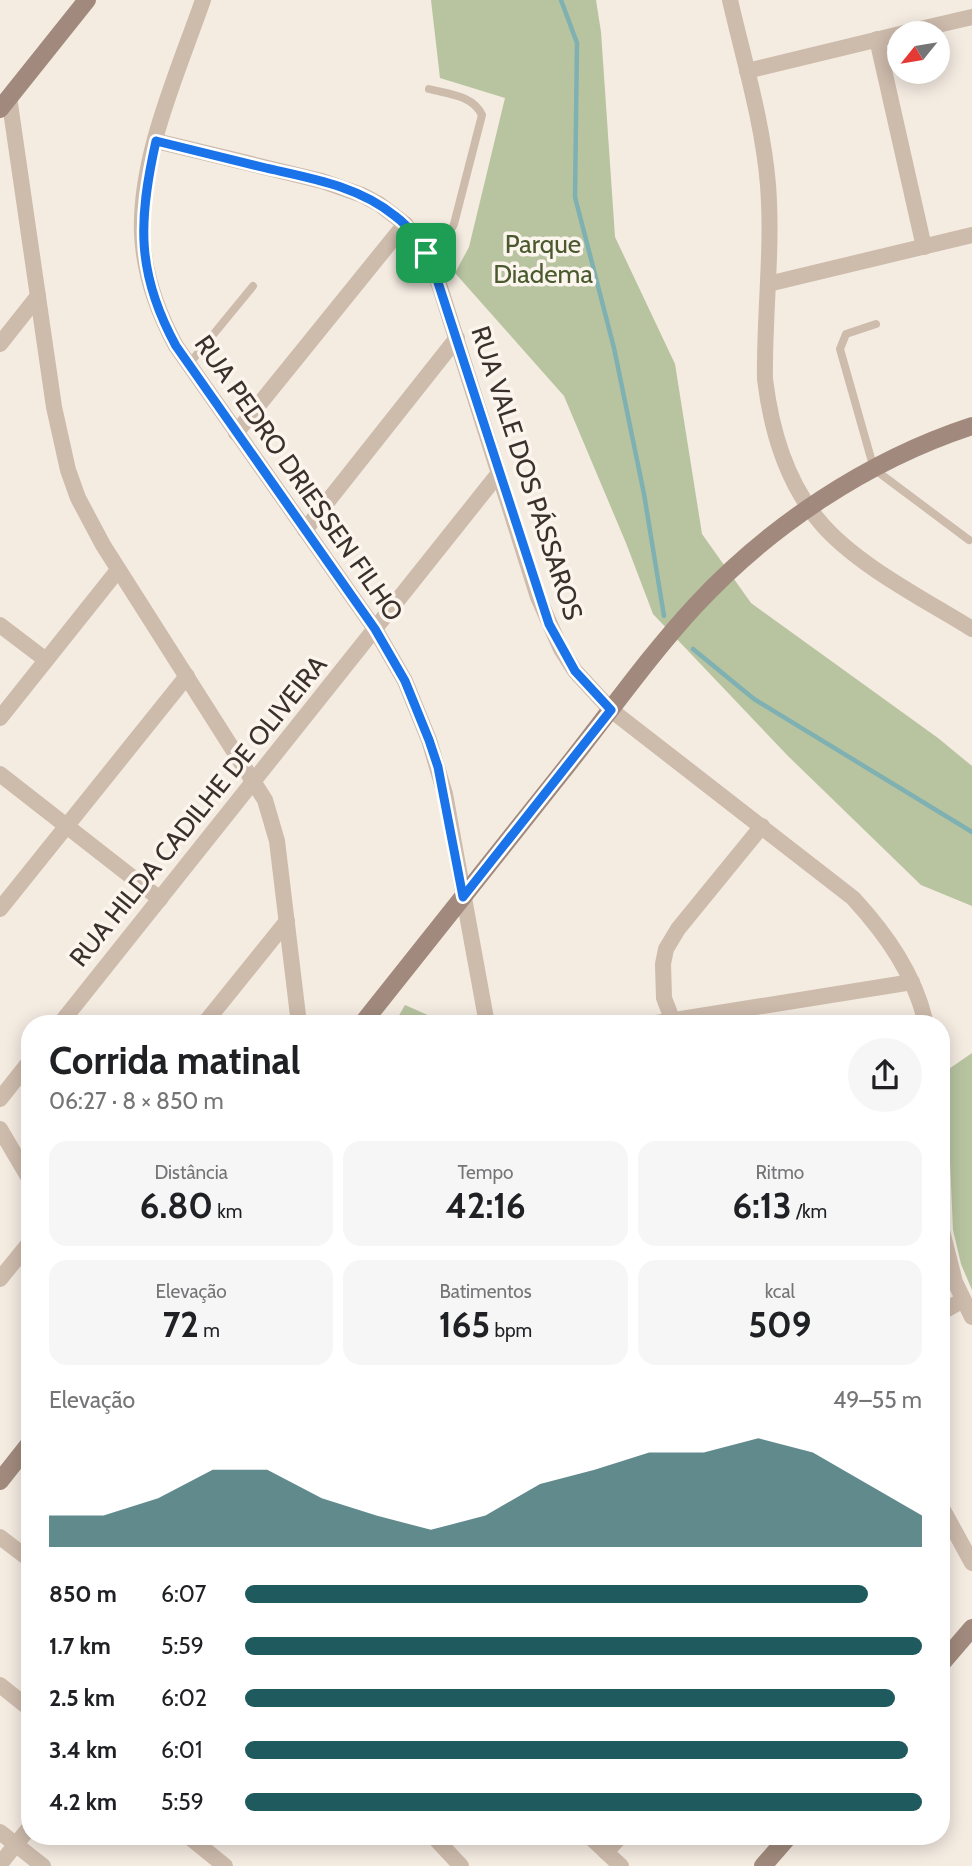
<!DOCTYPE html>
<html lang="pt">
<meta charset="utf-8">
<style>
body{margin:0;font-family:Cabin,sans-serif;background:#f6f6f6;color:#202124;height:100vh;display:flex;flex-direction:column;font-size:26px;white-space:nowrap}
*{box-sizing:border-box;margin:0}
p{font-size:23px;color:#757577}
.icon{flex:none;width:38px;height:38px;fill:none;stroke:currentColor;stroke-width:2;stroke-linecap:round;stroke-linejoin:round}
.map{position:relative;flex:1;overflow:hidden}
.drawer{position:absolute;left:21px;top:1015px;width:929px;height:830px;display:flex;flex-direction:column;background:#fff;border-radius:28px;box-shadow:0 4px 18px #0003}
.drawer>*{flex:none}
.needle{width:46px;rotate:240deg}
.fabs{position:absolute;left:887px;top:21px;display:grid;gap:14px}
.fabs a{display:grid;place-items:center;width:63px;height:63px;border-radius:50%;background:#fff;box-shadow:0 4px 18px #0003;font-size:35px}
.pin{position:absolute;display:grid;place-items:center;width:60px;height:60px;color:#fff;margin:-30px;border-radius:14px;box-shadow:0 4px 10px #0006}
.round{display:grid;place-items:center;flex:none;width:74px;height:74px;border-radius:37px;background:#f6f6f6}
.head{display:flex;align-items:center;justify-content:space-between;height:119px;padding:0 28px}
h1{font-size:38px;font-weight:700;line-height:52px}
.metrics{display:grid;grid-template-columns:repeat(3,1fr);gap:10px;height:119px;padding:7px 28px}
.metrics div{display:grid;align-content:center;border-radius:18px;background:#f6f6f6;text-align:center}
.metrics b{font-size:35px;font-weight:700}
.metrics small{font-size:19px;font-weight:400}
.metrics p{font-size:19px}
.chart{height:196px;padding:14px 28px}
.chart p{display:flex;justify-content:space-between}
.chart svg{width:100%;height:126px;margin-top:7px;fill:#1f5a5e;opacity:.7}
ul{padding:0 28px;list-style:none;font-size:23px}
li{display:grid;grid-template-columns:112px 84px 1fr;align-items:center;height:52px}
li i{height:18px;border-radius:9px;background:#1f5a5e}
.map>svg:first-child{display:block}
</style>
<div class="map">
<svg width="972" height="1866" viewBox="0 0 972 1866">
<rect width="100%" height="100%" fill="#f4ebe1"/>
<g fill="#b8c4a0">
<polygon points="431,0 596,0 601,32 615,237 675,364 702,534 751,603 938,738 972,766 972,906 921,885 788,756 653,614 626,543 564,396 455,273 469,247 505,98 440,78"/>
<polygon points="405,1005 448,1024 394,1024"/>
<polygon points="972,1053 972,1290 961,1264 953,1230 946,1071"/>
</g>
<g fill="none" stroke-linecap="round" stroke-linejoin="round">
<g stroke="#7fb0b2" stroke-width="4.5">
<polyline points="561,0 577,43 575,197 614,348 644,494 664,616"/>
<polyline points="693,649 754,699 972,832"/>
</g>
<g stroke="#cdbbac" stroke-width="8">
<path d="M426,253l22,-17 6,-12 28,-109c-9,-20 -34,-21 -53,-26"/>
<polyline points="876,324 846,334 840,349 874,469 969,540"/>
<polyline points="189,364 253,286"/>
</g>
<g stroke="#cdbbac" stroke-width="16">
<path d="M203,0c-25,72 -64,157 -61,234 2,40 15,77 34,112l199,283 30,52 24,59 16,54 42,230"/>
<path d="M730,0c14,61 33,123 38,185 5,65 -4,129 -3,194 6,50 22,104 55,143 36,43 104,77 152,107"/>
<polyline points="903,33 972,17"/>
<polyline points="877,39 924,247"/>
<polyline points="747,71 900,34"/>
<polyline points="9,97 54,407 68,470 78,498 103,545 265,800 277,841 299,1024"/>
<path d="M156,141l166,40 40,14 17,9 26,20 21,29 13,31 99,313 23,52 14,22 36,39 242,188c34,37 62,77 73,126"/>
<polyline points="768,284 972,235"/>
<polyline points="0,344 38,296"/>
<polyline points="236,433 405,224"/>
<polyline points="305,530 457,338"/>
<polyline points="0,625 46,660"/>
<polyline points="0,718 118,570"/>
<polyline points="0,774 160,899"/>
<polyline points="0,909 187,676"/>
<polyline points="60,1024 499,473"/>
<polyline points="204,1024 287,921"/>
<polyline points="650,1024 912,982"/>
<polyline points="674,1024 664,998 663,964 666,949 678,929 762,826"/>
<polyline points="0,1099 30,1061"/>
<polyline points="0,1129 30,1180"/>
<polyline points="942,1231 955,1282 972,1317"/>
<polyline points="0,1279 30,1242"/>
<polyline points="942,1312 963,1300"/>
<polyline points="942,1508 972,1563"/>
<polyline points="0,1537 30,1560"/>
<polyline points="0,1685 30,1709"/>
<polyline points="0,1832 43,1866"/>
<polyline points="188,1836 225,1866"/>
<polyline points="433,1836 461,1866"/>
<polyline points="589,1836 621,1866"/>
<polyline points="606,1852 621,1836"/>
<polyline points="0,1864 30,1827"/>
</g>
<g stroke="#a18a7d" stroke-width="18">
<polyline points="0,109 87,0"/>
<path d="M362,1024c67,-85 134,-169 201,-253 44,-55 85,-114 132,-165 74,-80 173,-146 277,-180"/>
<polyline points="0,1481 30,1443"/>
<polyline points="942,1663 972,1628"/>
<polyline points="763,1866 789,1836"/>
</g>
</g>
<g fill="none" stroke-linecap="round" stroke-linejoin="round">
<g stroke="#fff" stroke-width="14">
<path id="route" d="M156,141c36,9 73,18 110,27 44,10 93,18 129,48 18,13 28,32 38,51l116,357 26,47 36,39 -148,187 -25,-130 -9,-27 -24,-59 -30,-52 -199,-283c-40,-73 -38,-125 -20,-205z"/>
</g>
<use href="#route" stroke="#1a73e8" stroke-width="9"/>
</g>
<g text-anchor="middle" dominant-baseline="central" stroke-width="7" stroke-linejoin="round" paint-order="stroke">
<g font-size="26" fill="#4a5a2e" stroke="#fbf5ee">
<text x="543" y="244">Parque<tspan x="543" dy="30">Diadema</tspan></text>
</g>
<g font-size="26" fill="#3b302b" stroke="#fbf5ee">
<text transform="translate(527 473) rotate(72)">RUA VALE DOS PÁSSAROS</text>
<text transform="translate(299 478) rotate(55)">RUA PEDRO DRIESSEN FILHO</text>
<text transform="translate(198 811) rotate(-51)">RUA HILDA CADILHE DE OLIVEIRA</text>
</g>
</g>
</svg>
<div class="fabs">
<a><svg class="needle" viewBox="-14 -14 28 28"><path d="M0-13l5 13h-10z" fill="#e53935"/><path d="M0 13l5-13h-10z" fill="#757577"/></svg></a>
</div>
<div class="pin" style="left:426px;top:253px;background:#1e9e55"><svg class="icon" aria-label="arrive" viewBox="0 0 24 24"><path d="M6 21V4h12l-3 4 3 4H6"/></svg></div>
<section class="drawer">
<div class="head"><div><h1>Corrida matinal</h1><p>06:27 · 8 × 850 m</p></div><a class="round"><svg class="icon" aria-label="share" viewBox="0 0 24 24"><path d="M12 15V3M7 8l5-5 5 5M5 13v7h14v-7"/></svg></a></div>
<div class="metrics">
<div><p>Distância</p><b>6.80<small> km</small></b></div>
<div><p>Tempo</p><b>42:16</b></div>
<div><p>Ritmo</p><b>6:13<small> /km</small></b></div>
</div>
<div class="metrics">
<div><p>Elevação</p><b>72<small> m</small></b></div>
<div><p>Batimentos</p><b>165<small> bpm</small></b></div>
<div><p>kcal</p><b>509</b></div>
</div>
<div class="chart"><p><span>Elevação</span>49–55 m</p>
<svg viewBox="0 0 160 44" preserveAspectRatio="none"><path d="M0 44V33L10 33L20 27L30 17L40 17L50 27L60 33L70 38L80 33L90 22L100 17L110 11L120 11L130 6L140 11L150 22L160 33V44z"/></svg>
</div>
<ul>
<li><b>850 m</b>6:07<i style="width:92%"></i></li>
<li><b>1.7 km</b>5:59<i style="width:100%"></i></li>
<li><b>2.5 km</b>6:02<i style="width:96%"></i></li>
<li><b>3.4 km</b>6:01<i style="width:98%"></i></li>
<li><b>4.2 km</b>5:59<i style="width:100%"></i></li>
</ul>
</section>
</div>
